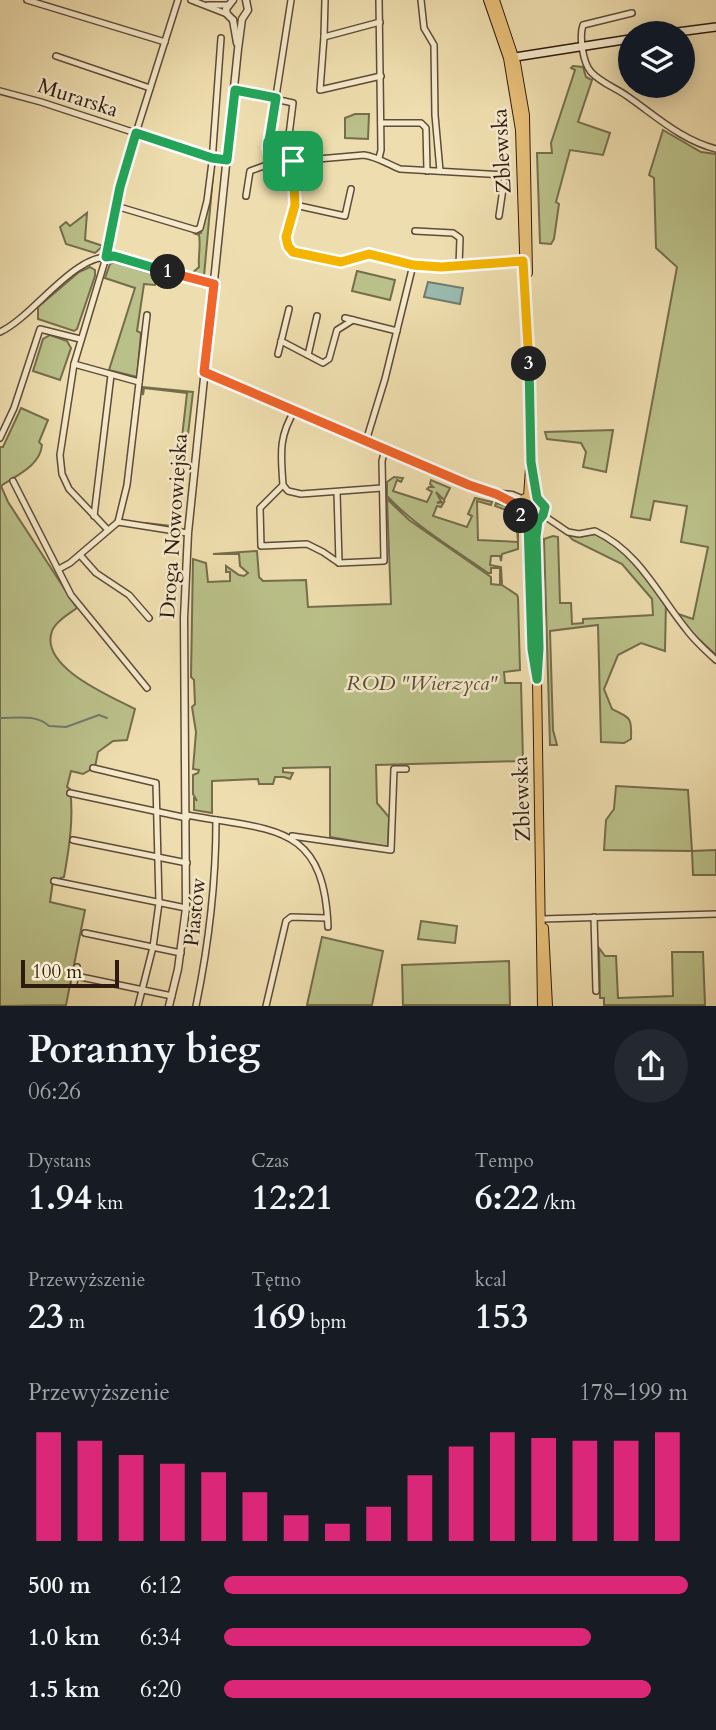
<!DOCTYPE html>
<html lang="pl">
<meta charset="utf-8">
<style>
body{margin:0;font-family:Cardo,serif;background:#242831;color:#f1f3f6;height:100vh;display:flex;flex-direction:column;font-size:26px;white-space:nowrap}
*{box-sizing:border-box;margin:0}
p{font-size:23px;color:#9ea1a6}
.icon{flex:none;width:38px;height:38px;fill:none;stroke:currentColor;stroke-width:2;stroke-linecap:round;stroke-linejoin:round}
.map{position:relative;height:1006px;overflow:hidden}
.details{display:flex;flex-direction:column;background:#171b24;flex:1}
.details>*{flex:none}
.buttons{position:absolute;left:618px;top:21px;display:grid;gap:14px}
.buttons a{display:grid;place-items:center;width:77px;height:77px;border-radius:50%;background:#171b24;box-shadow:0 4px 18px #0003;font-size:35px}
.scale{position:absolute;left:21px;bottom:18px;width:98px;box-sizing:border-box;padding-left:7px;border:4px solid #2f1a10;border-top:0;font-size:19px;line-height:24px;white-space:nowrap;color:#2f1a10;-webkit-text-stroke:5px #f4e9ca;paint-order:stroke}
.pin{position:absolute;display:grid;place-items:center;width:60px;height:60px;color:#fff;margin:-30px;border-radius:14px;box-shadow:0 4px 10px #0006}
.km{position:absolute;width:35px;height:35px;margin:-18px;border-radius:50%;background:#222;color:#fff;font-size:19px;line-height:35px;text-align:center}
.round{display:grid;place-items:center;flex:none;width:74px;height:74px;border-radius:37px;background:#242831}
.summary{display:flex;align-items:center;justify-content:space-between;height:119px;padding:0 28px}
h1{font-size:38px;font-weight:600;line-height:52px}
.figures{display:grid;grid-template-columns:repeat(3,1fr);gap:10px;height:119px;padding:7px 28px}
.figures div{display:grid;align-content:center}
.figures b{font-size:35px;font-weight:600}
.figures small{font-size:19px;font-weight:400}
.figures p{font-size:19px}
.chart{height:196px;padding:14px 28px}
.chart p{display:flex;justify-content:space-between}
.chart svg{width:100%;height:126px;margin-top:7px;stroke:#db2777;stroke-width:6}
ul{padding:0 28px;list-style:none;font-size:23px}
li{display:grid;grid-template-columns:112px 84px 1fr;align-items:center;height:52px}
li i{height:18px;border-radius:9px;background:#db2777}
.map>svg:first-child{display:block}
</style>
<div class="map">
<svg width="716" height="1006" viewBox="0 0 716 1006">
<rect width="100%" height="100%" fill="#eeddae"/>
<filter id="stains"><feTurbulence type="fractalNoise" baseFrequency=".00286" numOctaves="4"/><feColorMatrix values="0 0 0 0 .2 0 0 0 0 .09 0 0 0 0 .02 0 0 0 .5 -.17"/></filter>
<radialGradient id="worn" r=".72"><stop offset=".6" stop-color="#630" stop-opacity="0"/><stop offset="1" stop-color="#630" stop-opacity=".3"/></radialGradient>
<g fill="#bac089" stroke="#746d4c" stroke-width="2">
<polygon points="573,66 583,67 586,77 592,80 578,122 610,133 603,155 570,150 556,202 559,204 554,239 551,244 540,243 537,153 552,153 551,143 575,70 571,68"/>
<polygon points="355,114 369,114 368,139 345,138 345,118"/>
<polygon points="663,130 701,152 716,154 716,655 690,631 678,614 693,619 708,547 681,542 687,506 654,501 650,520 631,517 677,267 656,248 654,178 649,175"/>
<path d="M214,165l-10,111 -13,-2 8,-7c-1,-11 2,-22 0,-32l-3,-1 5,-1z"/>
<polygon points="87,213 85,240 103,246 95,253 66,244 60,227 66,222 70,226"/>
<polygon points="114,262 156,275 155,285 144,284 137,331 141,333 137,377 109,370 135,288 105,278 110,264"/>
<polygon points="90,267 95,270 95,276 77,329 74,331 38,319 38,307 79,272"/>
<polygon points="357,271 395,280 390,300 352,291"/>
<polygon points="50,335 67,341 71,348 60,380 33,371 43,339"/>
<polygon points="142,387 193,392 177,528 145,523 172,526 187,393 144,388 143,395"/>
<path d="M21,408l27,12 -9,22 3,3c-2,21 -25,30 -41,41l7,16 69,106c-8,6 -21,13 -25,23 -13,36 58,65 83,78l-8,31 -14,1 -15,11 -3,15 -12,7 -12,-3 -4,16 3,2c4,29 -1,60 -6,88l-11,4 -3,21 35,8 -19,95 -66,1v-559h3z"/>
<polygon points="613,430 606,472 583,467 586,452 581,443 547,439 545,432"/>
<path d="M394,477l9,1 -2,4 -4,-2 -4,11 34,11 5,-10 -5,-3 2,-2h4l-3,-3 1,-4 19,8 -6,12 -8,-8 5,9 -4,2 7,-1 -3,5 -4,-1 -4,10 34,11 5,-11 -4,-2 7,-16 17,4 -1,3 -14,-4 1,39 40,2 -1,-14 -11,-18 -11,-4 1,-3 10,3 12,21v22l-16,5 -1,7 -1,-5h-9l-1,9 11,2 1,18 15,10 1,3 2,72 -16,2 1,11h16l2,78 -147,4 1,38 12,14 -1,30 -58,-10v-70l-47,1v4l10,1 -3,6 -6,-2h-9l-2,7h-14l-1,-5 -46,2v32l-18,-3v-13l3,4 -4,-7v-19l5,-2 1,-3 -6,-1 3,-37 -4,-25 3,-3 -1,-24 -3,-3 2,-118 13,4 2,19 22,-1v-9h-4v-6l13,9 5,1 4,-3 -8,-7 -1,-12h-26l44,-3 2,26 4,4 43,-1 2,27 83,-3 -4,-105 22,21 82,57v7l9,1v-17h-9v5h-3c-34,-24 -72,-46 -101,-77v-14z"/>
<path d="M595,534l11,5 24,18 36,45 -1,49 -24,-8 -23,12 -14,34 8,20c19,9 20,9 19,30l-7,4 -23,-1 -3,-117 -48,6 3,99 4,15h-7l-6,-206 9,-3 5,1 2,66h11l1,21 11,-1v-4l70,-4 -1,-16 -30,-35 -49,-24 -5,-5 11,2z"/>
<polygon points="616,786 688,790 692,851 716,850 716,875 693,875 692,851 604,850 606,820 614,809"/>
<polygon points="421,921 457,926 455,943 418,939"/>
<polygon points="322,937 383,951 372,1005 307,1005"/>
<polygon points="599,948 605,956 616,956 618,998 673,996 672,952 703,952 705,1005 604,1005 604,998 600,998"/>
<polygon points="509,961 510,1005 403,1005 402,965"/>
</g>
<polygon fill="#9bbbb1" stroke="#707b71" stroke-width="2" points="428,282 463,288 460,304 424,297"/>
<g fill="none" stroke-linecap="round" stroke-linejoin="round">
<path stroke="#707b71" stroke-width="2" d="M0,718c16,0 37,-4 49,8l17,1 33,-12 8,3"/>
<g stroke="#5f4b38" stroke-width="8">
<g id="minor">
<polyline points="27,0 165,42"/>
<polyline points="191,0 227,14"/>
<path d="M291,0l-23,148 4,15 92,-8c14,2 23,9 36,14l105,6 -6,41"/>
<polyline points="325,0 324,37 320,90 381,76"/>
<polyline points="421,0 424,28 434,45 435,115 440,171"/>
<polyline points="208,5 228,5"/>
<path d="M632,13l-49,12c-4,12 0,38 8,47 10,11 25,16 36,24 29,20 54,44 89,53"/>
<polyline points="324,37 380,22"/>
<polyline points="56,56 150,88"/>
<polyline points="235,90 293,103 288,143"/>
<polyline points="0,91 41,102 212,158 227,160"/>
<polyline points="381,123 421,123 426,128 427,171"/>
<polyline points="379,158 381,150 379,0"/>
<polyline points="293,161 295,205 286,237 288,246 294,252 341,262 368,254 413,265 385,379 366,441"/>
<polyline points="246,196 250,171 272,163"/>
<polyline points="295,205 345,216 351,189"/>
<polyline points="116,206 196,230 200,228 207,201 212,162 221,38"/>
<polyline points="415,231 453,233 460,238 459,266"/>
<polyline points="413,265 441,267 523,261"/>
<polyline points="345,318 397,331"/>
<path d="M0,332c35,-16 74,-81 115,-75 31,4 66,23 99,27"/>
<polyline points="281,341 323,363 329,359 337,330 353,320"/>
<polyline points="278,354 289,309"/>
<polyline points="308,355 317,316"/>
<polyline points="74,364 139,382"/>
<path d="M295,410c-17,27 -14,45 -12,75l-23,23 1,38 46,-2 16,8 16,11 45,-2 -2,-100 3,-12"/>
<polyline points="0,438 14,408 40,329 80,339"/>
<polyline points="13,481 71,595 147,688"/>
<polyline points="283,485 288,491 301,494 382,488"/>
<polyline points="337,492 339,563"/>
<path d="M543,515l25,17 11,2 16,-3c44,21 62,62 91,98 8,11 20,22 30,31"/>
<polyline points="94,516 111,375"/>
<polyline points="118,522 188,533"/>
<polyline points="108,530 69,489 62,474 60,455 74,364 110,244 123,174 178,0"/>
<polyline points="80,555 96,573 129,595 149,618"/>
<polyline points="59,569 70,563 118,522 127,485 147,315"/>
<polyline points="93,768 156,783 159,903 153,947 138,1006"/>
<polyline points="70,793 187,818"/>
<path d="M187,815c84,16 137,6 141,112"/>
<polyline points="292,836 391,850 394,769 406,769"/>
<polyline points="73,840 187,863"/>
<polyline points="54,881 186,908"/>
<polyline points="594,917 596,991"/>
<polyline points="542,919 716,914"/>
<polyline points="85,933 181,953"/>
<polyline points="76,976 172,996"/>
<polyline points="74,983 77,967"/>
<path d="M196,1006c13,-63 20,-122 20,-186"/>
<polyline points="266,1006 286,921 291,917 327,918"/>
</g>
</g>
<g stroke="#5f4b38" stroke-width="9">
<g id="tertiary">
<polyline points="233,0 226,9 227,14 233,20"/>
<polyline points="233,20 237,43"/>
<polyline points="204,372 469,485 496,494 520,506"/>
<polyline points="501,494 512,495 524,500"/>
<polyline points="169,1006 178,969 186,908 184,618 188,533 238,49 242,19 248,10 246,0"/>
</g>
</g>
<g stroke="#2f1a10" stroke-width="10">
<g id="secondary">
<polyline points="670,33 716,27"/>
<polyline points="509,58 630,39"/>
</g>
</g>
<g stroke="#2f1a10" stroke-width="10">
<g id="primary">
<polyline points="488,0 508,58 520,130 531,462 537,497"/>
<polyline points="495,0 516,63 525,115 528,273"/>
<circle cx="532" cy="509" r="13"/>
<polyline points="528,497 530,468"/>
<polyline points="538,521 539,648 537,679 542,1006"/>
<polyline points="528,522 534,662"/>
<polyline points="544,928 548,1006"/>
</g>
</g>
<use href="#minor" stroke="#f4e9ca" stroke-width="5"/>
<use href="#tertiary" stroke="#f4e9ca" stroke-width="6"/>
<use href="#secondary" stroke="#f4e9ca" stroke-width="7"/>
<use href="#primary" stroke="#e7be77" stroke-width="8"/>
</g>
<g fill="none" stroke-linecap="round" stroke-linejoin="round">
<g stroke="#fff" stroke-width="14">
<polyline id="split-1" points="168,272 114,256 106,257 120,187 136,133 212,158 227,160 235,90 276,98 268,148 272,163 293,161"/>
</g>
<g stroke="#fff" stroke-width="14">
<polyline id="split-2" points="168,272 214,284 204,372 469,485 496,494 520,506 521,516"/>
</g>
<g stroke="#fff" stroke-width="14">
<polyline id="split-3" points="521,516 528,522 532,649 537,679 539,648 536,537 538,521 543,515 545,507 537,498 531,462 529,364"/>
</g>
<g stroke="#fff" stroke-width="14">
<polyline id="split-4" points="293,161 295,205 286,237 288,246 293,252 341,262 369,254 413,265 441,267 523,261 529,364"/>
</g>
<use href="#split-1" stroke="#22a559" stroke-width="9"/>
<use href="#split-2" stroke="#f0652b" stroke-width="9"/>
<use href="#split-3" stroke="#22a559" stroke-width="9"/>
<use href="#split-4" stroke="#f5b400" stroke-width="9"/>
</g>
<g text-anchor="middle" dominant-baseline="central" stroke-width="5" stroke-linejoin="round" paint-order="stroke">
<g font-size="21" fill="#2f1a10" stroke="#f4e9ca">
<text transform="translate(78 98) rotate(18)">Murarska</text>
<text transform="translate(502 151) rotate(-93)">Zblewska</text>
<text transform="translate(174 526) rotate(-86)">Droga Nowowiejska</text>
<text transform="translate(522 799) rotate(-92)">Zblewska</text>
<text transform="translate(195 912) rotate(-84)">Piastów</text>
</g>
<g font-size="21" font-style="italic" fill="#594c34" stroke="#f4e9ca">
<text x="422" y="683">ROD "Wierzyca"</text>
</g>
</g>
<rect width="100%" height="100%" filter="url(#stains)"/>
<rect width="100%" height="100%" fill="url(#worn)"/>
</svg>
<div class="buttons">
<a><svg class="icon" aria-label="layers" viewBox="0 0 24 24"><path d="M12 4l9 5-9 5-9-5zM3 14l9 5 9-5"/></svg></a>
</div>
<div class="scale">100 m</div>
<div class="pin" style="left:293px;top:161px;background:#1e9e55"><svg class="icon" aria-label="arrive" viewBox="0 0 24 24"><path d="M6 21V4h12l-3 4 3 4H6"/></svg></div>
<b class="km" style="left:168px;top:272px">1</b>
<b class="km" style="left:521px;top:516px">2</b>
<b class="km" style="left:529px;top:364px">3</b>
</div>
<section class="details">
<div class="summary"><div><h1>Poranny bieg</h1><p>06:26</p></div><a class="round"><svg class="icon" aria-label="share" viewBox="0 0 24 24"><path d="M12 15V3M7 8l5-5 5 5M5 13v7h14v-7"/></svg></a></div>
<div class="figures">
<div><p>Dystans</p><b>1.94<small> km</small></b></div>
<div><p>Czas</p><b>12:21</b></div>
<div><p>Tempo</p><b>6:22<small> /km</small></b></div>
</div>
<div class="figures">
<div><p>Przewyższenie</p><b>23<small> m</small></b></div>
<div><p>Tętno</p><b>169<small> bpm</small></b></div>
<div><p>kcal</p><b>153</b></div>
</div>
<div class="chart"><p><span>Przewyższenie</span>178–199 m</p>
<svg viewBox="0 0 160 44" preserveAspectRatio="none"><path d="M5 44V6M15 44V9M25 44V14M35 44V17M45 44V20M55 44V27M65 44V35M75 44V38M85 44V32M95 44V21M105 44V11M115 44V6M125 44V8M135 44V9M145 44V9M155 44V6"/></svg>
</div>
<ul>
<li><b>500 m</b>6:12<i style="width:100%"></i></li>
<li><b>1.0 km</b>6:34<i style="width:79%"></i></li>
<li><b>1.5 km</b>6:20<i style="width:92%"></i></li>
</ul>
</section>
